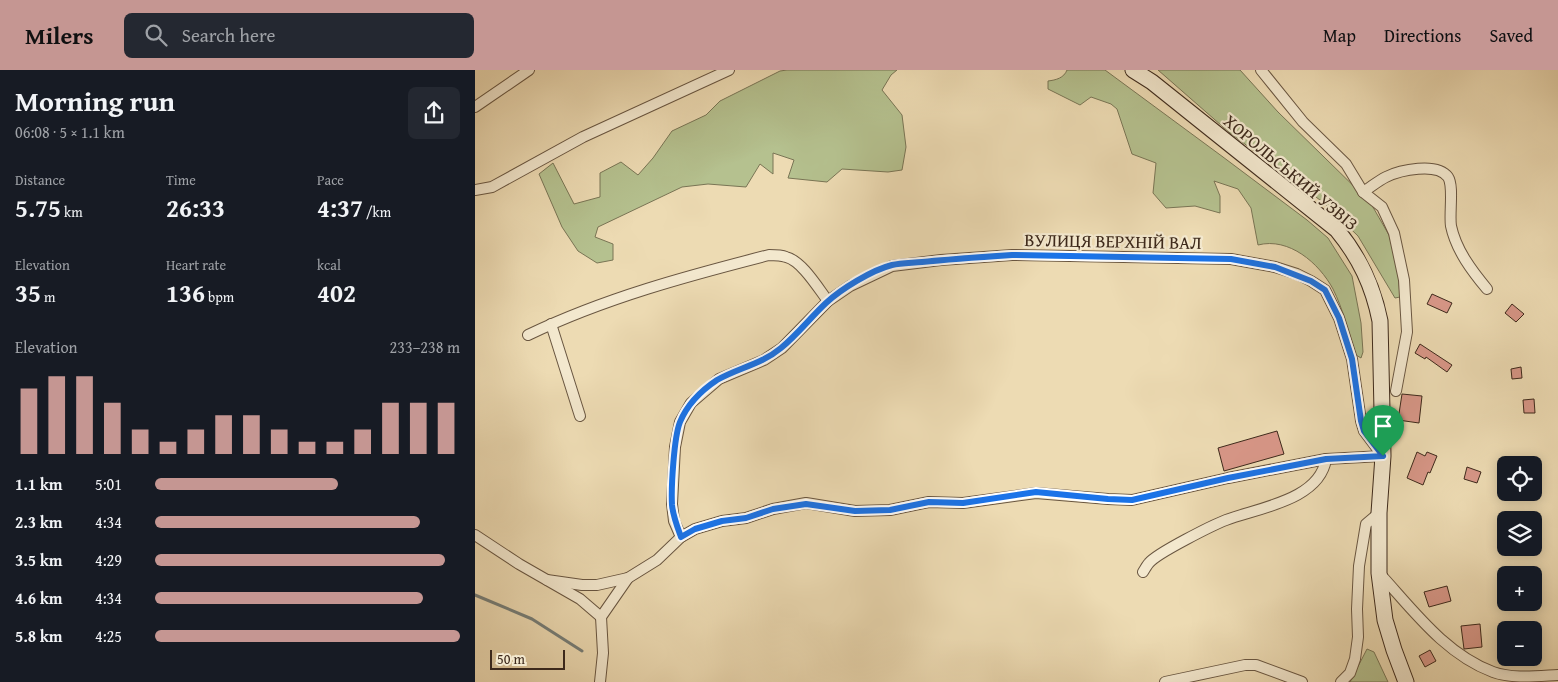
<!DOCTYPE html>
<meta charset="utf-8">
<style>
body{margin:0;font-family:"Gentium Book Plus",serif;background:#242831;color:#f1f3f6;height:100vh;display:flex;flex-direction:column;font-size:19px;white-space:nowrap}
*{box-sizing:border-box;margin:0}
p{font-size:16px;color:#9ea1a6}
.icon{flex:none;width:28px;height:28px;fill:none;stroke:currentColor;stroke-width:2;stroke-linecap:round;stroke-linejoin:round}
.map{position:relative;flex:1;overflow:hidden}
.sheet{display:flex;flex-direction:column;background:#171b24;width:475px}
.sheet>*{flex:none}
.buttons{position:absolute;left:1022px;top:386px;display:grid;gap:10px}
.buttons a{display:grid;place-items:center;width:45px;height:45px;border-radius:8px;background:#171b24;box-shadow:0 2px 12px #0003;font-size:25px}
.scale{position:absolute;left:15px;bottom:12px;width:75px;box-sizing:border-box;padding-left:5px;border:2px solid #3d291b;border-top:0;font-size:14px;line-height:18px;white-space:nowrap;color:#3d291b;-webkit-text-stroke:4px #f3e8ce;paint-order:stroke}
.pin{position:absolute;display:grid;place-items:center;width:42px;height:42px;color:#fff;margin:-51px -21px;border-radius:50% 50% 50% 0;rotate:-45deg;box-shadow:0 0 5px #0007}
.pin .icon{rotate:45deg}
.round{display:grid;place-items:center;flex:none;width:52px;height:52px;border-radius:8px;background:#242831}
.overview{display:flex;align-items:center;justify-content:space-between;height:85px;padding:0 15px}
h1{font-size:28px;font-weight:700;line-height:38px}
.metrics{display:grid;grid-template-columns:repeat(3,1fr);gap:8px;height:85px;padding:5px 15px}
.metrics div{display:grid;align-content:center}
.metrics b{font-size:25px;font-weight:700}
.metrics small{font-size:14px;font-weight:400}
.metrics p{font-size:14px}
.chart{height:140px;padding:10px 15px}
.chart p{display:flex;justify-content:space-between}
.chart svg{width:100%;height:90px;margin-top:5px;stroke:#c59692;stroke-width:6}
ul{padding:0 15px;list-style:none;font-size:16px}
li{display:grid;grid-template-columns:80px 60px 1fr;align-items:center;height:38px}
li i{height:12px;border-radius:6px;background:#c59692}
header{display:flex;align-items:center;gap:30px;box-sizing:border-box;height:70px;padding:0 25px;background:#c59692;color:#111}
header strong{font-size:24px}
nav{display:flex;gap:28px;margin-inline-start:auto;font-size:18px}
.search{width:350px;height:45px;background:#242831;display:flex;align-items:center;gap:12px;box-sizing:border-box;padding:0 18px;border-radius:8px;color:#9ea1a6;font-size:19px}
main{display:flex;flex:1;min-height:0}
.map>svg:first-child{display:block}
</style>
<header>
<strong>Milers</strong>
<div class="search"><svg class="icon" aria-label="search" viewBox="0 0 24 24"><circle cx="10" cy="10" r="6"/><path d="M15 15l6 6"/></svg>Search here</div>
<nav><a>Map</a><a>Directions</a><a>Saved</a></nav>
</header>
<main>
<section class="sheet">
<div class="overview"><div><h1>Morning run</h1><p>06:08 · 5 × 1.1 km</p></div><a class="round"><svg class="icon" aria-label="share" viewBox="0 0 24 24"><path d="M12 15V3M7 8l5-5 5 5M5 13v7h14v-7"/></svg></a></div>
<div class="metrics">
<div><p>Distance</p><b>5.75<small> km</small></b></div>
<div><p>Time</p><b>26:33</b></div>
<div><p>Pace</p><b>4:37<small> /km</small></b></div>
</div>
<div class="metrics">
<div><p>Elevation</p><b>35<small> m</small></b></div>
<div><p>Heart rate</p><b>136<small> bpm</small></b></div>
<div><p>kcal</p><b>402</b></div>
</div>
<div class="chart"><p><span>Elevation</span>233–238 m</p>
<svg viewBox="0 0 160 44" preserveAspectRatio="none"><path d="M5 44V12M15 44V6M25 44V6M35 44V19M45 44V32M55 44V38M65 44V32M75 44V25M85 44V25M95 44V32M105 44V38M115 44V38M125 44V32M135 44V19M145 44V19M155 44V19"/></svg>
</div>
<ul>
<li><b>1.1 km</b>5:01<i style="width:60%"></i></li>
<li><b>2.3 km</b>4:34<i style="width:87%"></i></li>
<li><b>3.5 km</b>4:29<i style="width:95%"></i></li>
<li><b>4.6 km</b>4:34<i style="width:88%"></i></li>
<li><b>5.8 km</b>4:25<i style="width:100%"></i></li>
</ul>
</section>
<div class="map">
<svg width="1083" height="612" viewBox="0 0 1083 612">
<rect width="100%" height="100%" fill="#eddbb3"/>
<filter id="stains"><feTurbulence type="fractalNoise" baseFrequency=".004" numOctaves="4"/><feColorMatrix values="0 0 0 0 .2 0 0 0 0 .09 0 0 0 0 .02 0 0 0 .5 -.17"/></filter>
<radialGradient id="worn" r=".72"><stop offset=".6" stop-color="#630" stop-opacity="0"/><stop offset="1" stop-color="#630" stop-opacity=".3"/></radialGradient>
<g fill="#b5c18f" stroke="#797555">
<polygon points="312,0 422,0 416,5 407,20 427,45 431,77 427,100 413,102 367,99 352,112 313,108 319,90 298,83 298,104 285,94 271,117 233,114 207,117 123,157 120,167 138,174 138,190 122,193 103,181 87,157 64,104 78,93 99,134 125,127 125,103 146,92 163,105 178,88 197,61 231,45 245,31 305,1"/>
<path d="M592,0h38l118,87 84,63 21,18 24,38 9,47 2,29 -2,6 -5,-3c-7,-22 -13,-46 -23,-66 -14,-26 -44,-52 -75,-44l-7,-37 -13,-19 -24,-8 6,15v17l-25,-7 -29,2 -13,-15 3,-30 -24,-9 -15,-45 -6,-5 -20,-7 -11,8 -32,-16v-8c8,-1 16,-3 19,-11z"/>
<polygon points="683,0 765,0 803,42 895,132 914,165 923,199 925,227 920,228 883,166 849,133 755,63"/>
<polygon points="892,579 899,582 913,612 875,612"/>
</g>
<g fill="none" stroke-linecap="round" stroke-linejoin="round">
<polyline stroke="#777f79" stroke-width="3" points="0,525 57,549 107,581"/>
</g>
<g fill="#d89788" stroke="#3d291b">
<polygon points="957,224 977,233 972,243 952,234"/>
<polygon points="1037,234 1049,244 1041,252 1030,243"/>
<polygon points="945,274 977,295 972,302 951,287 950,289 940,283"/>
<polygon points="1046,297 1047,308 1037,309 1036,299"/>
<polygon points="927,324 947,326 944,353 923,350"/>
<polygon points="1059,329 1060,343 1049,343 1048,330"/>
<polygon points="802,361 809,384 749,401 743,378"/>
<polygon points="942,382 950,386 952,382 962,386 955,403 953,402 948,415 932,408"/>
<polygon points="992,397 1006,402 1002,413 989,409"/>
<polygon points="972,516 976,531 954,537 949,522"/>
<polygon points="1005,554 1007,577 989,579 986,556"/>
<polygon points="955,580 961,591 950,597 944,586"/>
</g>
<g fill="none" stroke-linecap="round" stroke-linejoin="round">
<g stroke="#695641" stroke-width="12">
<g id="minor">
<polyline points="786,0 828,52 871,94 888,122 907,137 919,163 929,210 932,262 921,321"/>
<polyline points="0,37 54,0"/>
<polyline points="0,120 17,117 108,67 254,0"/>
<path d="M888,122c8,-5 15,-11 23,-15 14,-7 51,-15 62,0 6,9 1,37 3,49 5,24 21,45 36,63"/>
<polyline points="76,254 105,346"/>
<path d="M53,265c77,-37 159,-59 241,-80 6,0 12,0 17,2 16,4 32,31 42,44"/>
<polyline points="0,465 44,494 105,529 126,547"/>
<polyline points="206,467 199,451 197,434 200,377 205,352 216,333 244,309 289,290 307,278 353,231 375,216 417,196 466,190 537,185 756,189 800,197 822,204 836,211 850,220 864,248 877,289 886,351 889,361 907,385"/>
<path d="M668,502c2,-3 4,-7 6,-9 8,-10 64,-38 77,-43 32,-12 94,-20 100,-61"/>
<path d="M905,504c33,36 65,80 113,98 19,7 45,4 65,3"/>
<polyline points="72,510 107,515 122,515 153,508 182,490 206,467 220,459 247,451 271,448 298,439 331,433 380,441 415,440 454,432 488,433 561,423 633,429 657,430 753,408 851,389 908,386"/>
<polyline points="125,612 128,583 126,547 153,508"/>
<polyline points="690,612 770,595 781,595 827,612"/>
<polyline points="866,612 875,603 880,589 883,567 882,539 884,496 891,454 904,443"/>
</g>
</g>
<g stroke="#3d291b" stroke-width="17">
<path id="secondary" d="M658,0l19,12 185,148c23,28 36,56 43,91l3,135 -4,57v60l6,47 9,30 12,32"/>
</g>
<use href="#minor" stroke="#f3e8ce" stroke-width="10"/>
<use href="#secondary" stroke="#f3e8ce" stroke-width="15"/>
</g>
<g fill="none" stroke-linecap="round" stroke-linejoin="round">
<g stroke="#fff" stroke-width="10">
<path id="route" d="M537,185l219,4 44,8 36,14 14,9 14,28 13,41 9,62 3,10 19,25 -57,3 -98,19 -96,22 -24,-1 -72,-7 -73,11 -34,-1 -39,8 -35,1 -49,-7 -33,5 -27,9 -24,3 -27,8 -14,8c-4,-11 -8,-21 -9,-32 -1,-18 2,-68 8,-83 7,-17 22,-32 37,-42 21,-12 45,-16 64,-32 16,-13 30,-31 45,-45 15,-14 46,-33 66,-38 9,-2 20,-2 30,-3 30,-3 60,-5 90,-7z"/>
</g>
<use href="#route" stroke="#1a73e8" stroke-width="6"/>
</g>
<g text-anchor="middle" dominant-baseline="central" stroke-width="4.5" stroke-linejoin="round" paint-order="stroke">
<g font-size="18" fill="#3d291b" stroke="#f3e8ce">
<text transform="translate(816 102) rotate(40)">ХОРОЛЬСЬКИЙ УЗВІЗ</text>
<text transform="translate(638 171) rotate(1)">ВУЛИЦЯ ВЕРХНІЙ ВАЛ</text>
</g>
</g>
<rect width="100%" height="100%" filter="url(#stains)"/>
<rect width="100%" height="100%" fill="url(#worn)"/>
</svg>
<div class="buttons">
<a><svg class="icon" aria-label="locate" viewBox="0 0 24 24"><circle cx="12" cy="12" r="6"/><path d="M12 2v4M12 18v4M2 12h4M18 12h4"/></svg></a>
<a><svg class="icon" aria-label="layers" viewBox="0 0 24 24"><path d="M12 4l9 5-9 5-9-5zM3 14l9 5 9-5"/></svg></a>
<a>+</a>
<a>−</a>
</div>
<div class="scale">50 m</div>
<div class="pin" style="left:908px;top:386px;background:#1e9e55"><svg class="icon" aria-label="arrive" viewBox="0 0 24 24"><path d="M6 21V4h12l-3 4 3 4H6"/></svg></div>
</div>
</main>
